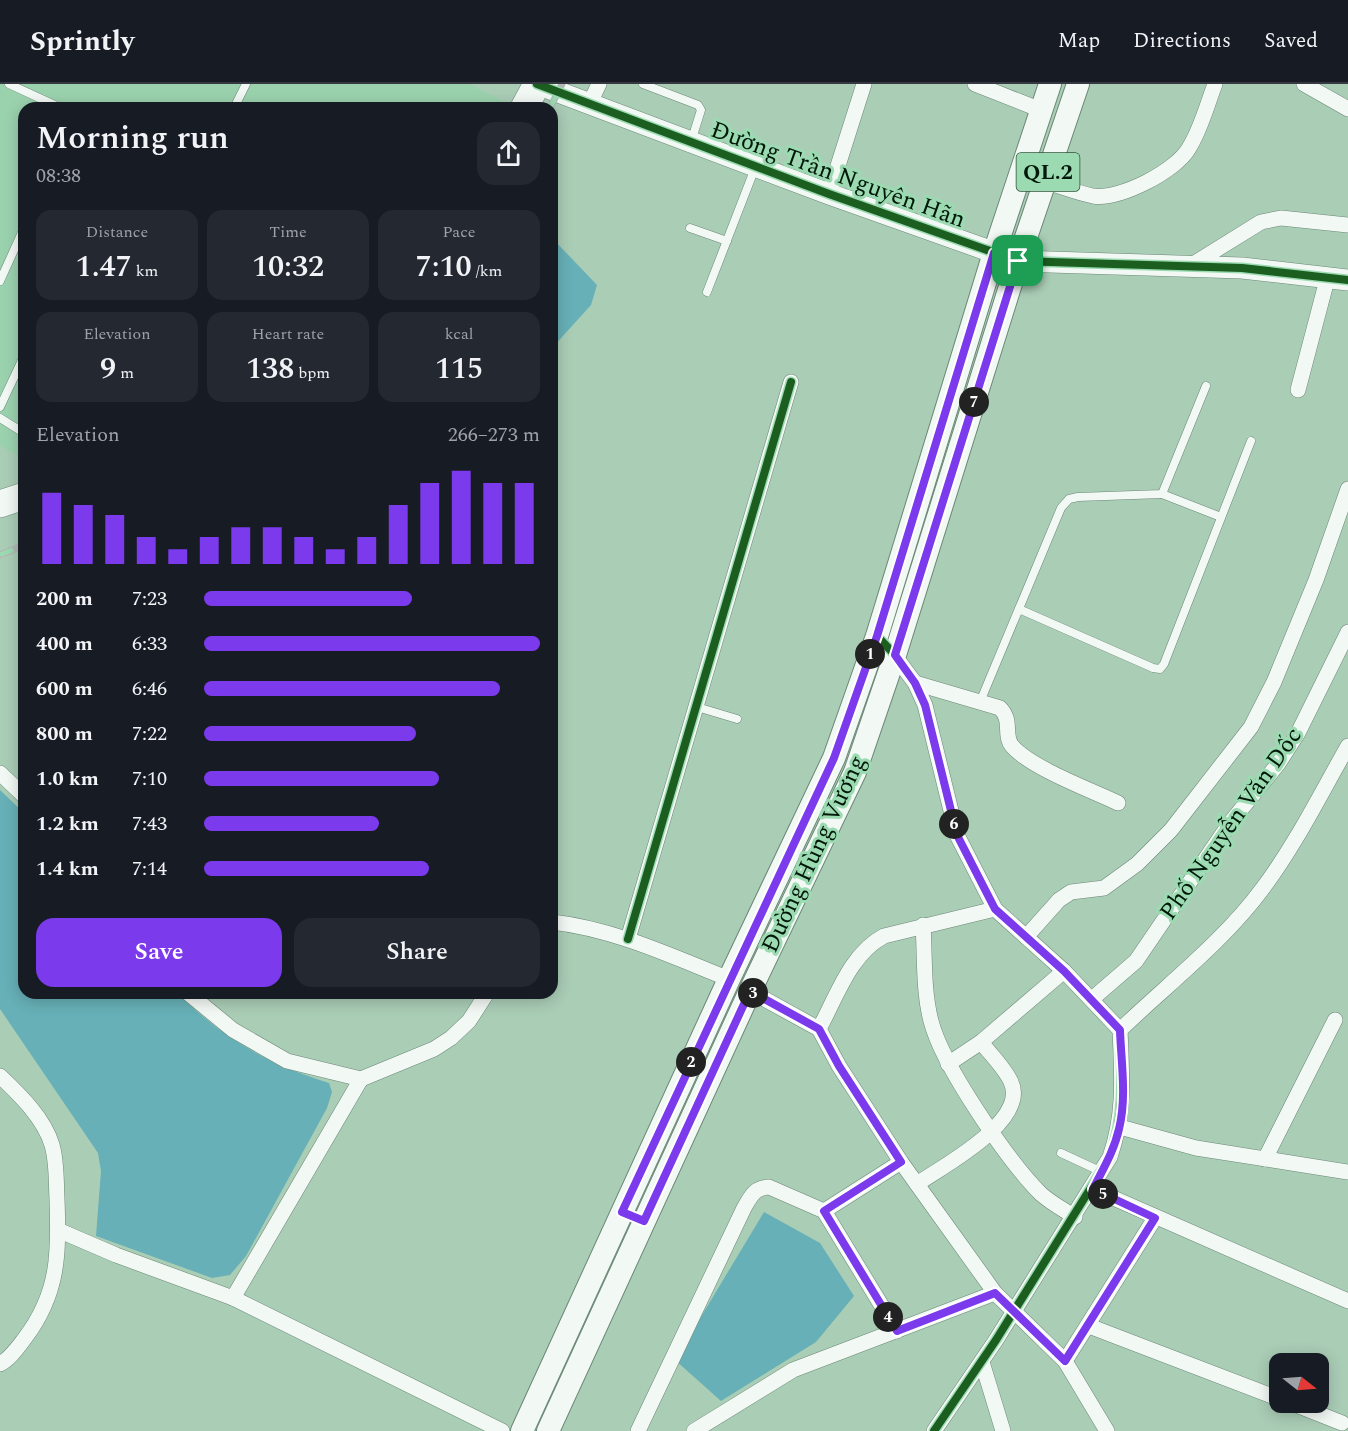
<!DOCTYPE html>
<meta charset="utf-8">
<style>
body{margin:0;font-family:Spectral,serif;background:#242831;color:#f1f3f6;height:100vh;display:flex;flex-direction:column;font-size:22px;white-space:nowrap}
*{box-sizing:border-box;margin:0}
p{font-size:20px;color:#9ea1a6}
.icon{flex:none;width:33px;height:33px;fill:none;stroke:currentColor;stroke-width:2;stroke-linecap:round;stroke-linejoin:round}
.map{position:relative;flex:1;overflow:hidden}
.sheet{position:absolute;left:18px;top:18px;width:540px;height:897px;display:flex;flex-direction:column;background:#171b24;border-radius:18px;box-shadow:0 3px 15px #0003}
.sheet>*{flex:none}
.needle{width:39px;rotate:107deg}
.buttons{position:absolute;left:1269px;top:1269px;display:grid;gap:12px}
.buttons a{display:grid;place-items:center;width:60px;height:60px;border-radius:12px;background:#171b24;box-shadow:0 3px 15px #0003;font-size:30px}
.pin{position:absolute;display:grid;place-items:center;width:51px;height:51px;color:#fff;margin:-26px;border-radius:12px;box-shadow:0 3px 9px #0006}
.km{position:absolute;width:30px;height:30px;margin:-15px;border-radius:50%;background:#222;color:#fff;font-size:16px;line-height:30px;text-align:center}
.round{display:grid;place-items:center;flex:none;width:63px;height:63px;border-radius:18px;background:#242831}
.head{display:flex;align-items:center;justify-content:space-between;height:102px;padding:0 18px}
h1{font-size:33px;font-weight:600;line-height:45px}
.figures{display:grid;grid-template-columns:repeat(3,1fr);gap:9px;height:102px;padding:6px 18px}
.figures div{display:grid;align-content:center;border-radius:15px;background:#242831;text-align:center}
.figures b{font-size:30px;font-weight:600}
.figures small{font-size:16px;font-weight:400}
.figures p{font-size:16px}
.chart{height:168px;padding:12px 18px}
.chart p{display:flex;justify-content:space-between}
.chart svg{width:100%;height:108px;margin-top:6px;stroke:#7c3aed;stroke-width:6}
.button{display:flex;gap:12px;margin-top:auto;padding:12px 18px}
.button a{flex:1;height:69px;border-radius:18px;background:#7c3aed;color:#fff;font-size:24px;font-weight:600;line-height:69px;text-align:center}
.button a+a{background:#242831;color:#f1f3f6}
ul{padding:0 18px;list-style:none;font-size:20px}
li{display:grid;grid-template-columns:96px 72px 1fr;align-items:center;height:45px}
li i{height:15px;border-radius:8px;background:#7c3aed}
header{display:flex;align-items:center;gap:36px;box-sizing:border-box;height:84px;padding:0 30px;background:#171b24;border-bottom:2px solid #363941}
header strong{font-size:28px}
nav{display:flex;gap:33px;margin-inline-start:auto;font-size:21px}
.map>svg:first-child{display:block}
</style>
<header>
<strong>Sprintly</strong>
<nav><a>Map</a><a>Directions</a><a>Saved</a></nav>
</header>
<div class="map">
<svg width="1348" height="1347" viewBox="0 0 1348 1347">
<rect width="100%" height="100%" fill="#aacdb6"/>
<polygon fill="#9bd2ae" points="0,0 469,0 505,18 501,24 24,24 24,375 0,362"/>
<g fill="#67b0b7">
<polygon points="552,154 597,201 591,221 552,264"/>
<path d="M0,706l24,23v180h154c44,45 91,72 151,90l3,9 -5,16 -81,148 -16,19 -18,3 -116,-42 5,-65 -3,-18 -98,-144z"/>
<polygon points="764,1128 820,1159 854,1212 816,1258 721,1317 675,1276"/>
</g>
<g fill="none" stroke-linecap="round" stroke-linejoin="round">
<g stroke="#6b8776" stroke-width="9">
<g id="lane">
<polyline points="9,0 61,24"/>
<polyline points="643,0 698,21 701,26 691,58"/>
<polyline points="234,24 246,0"/>
<polyline points="690,144 727,157"/>
<polyline points="0,197 24,144"/>
<polyline points="707,208 755,84"/>
<polyline points="0,323 24,272"/>
<polyline points="0,334 24,349"/>
<polyline points="1162,410 1221,433"/>
<polyline points="1019,525 1153,584 1160,585 1164,580 1251,357"/>
<polyline points="980,618 1061,424 1069,415 1078,413 1162,410 1206,302"/>
<polyline points="697,623 737,635"/>
<polyline points="1061,1069 1102,1088"/>
</g>
</g>
<g stroke="#6b8776" stroke-width="16">
<g id="street">
<polyline points="975,0 1041,26"/>
<polyline points="1304,0 1348,25"/>
<polyline points="589,21 599,0"/>
<path d="M1045,98c16,4 32,11 48,14 27,4 83,-25 96,-48 12,-19 18,-43 26,-64"/>
<polyline points="829,110 864,0"/>
<polyline points="1190,182 1261,138 1281,134 1348,141"/>
<polyline points="1298,306 1328,192"/>
<path d="M892,568l23,31 10,22 32,130 38,74 69,62 56,59c2,46 5,83 -10,127l-114,183 -62,91"/>
<path d="M915,599l85,25c13,13 3,27 12,38 19,22 79,44 106,57"/>
<polyline points="0,689 24,712"/>
<path d="M552,838c62,7 119,34 177,57"/>
<path d="M923,841c2,31 0,66 8,96 11,44 77,140 110,173 10,9 23,16 34,23"/>
<polyline points="1026,853 1059,816 1071,808 1104,804 1137,780 1171,746 1251,643 1274,598 1316,496 1348,405"/>
<polyline points="628,855 791,298"/>
<polyline points="750,907 819,945 839,982 901,1078 995,1209 1065,1277 1107,1347"/>
<polyline points="188,909 233,946 287,977 361,995 434,965 451,954 469,937 487,909"/>
<polyline points="1092,915 1136,877 1230,739 1278,680 1298,649 1348,548"/>
<path d="M819,945c18,-33 31,-75 65,-93l111,-27"/>
<path d="M1120,946c48,-46 104,-89 143,-142 33,-44 58,-95 85,-142"/>
<polyline points="948,980 981,958 1064,887"/>
<path d="M0,992c19,18 44,42 52,69 5,17 4,36 5,54 2,54 2,94 -32,139 -7,9 -15,21 -25,26"/>
<polyline points="1120,1043 1196,1064 1348,1088"/>
<polyline points="1265,1075 1335,936"/>
<path d="M917,1100c26,-18 112,-63 94,-102 -6,-14 -21,-28 -30,-40"/>
<polyline points="1093,1105 1348,1217"/>
<polyline points="824,1127 901,1078"/>
<polyline points="58,1146 116,1171 233,1214 502,1347"/>
<polyline points="233,1214 361,995"/>
<polyline points="1089,1242 1280,1315"/>
<polyline points="1065,1277 1155,1134"/>
<polyline points="982,1278 1003,1347"/>
<polyline points="1289,1318 1342,1339"/>
<path d="M638,1347l106,-223c7,-12 10,-20 25,-21l55,24 73,120"/>
<polyline points="694,1347 793,1286 995,1209"/>
</g>
</g>
<g stroke="#6b8776" stroke-width="22">
<polyline id="secondary" points="537,0 829,110 1018,177 1242,184 1348,196"/>
</g>
<g stroke="#6b8776" stroke-width="24">
<g id="primary">
<polyline points="522,1347 729,895 834,674 877,552 994,169 1050,0"/>
<polyline points="548,1347 750,907 855,688 895,571 1018,177 1078,0"/>
</g>
</g>
<g stroke="#6b8776" stroke-width="28">
<g id="highway">
<polyline points="524,24 537,0"/>
<polyline points="0,420 24,412"/>
</g>
</g>
<use href="#lane" stroke="#f2f8f4" stroke-width="8"/>
<use href="#street" stroke="#f2f8f4" stroke-width="15"/>
<use href="#secondary" stroke="#f2f8f4" stroke-width="21"/>
<use href="#primary" stroke="#f2f8f4" stroke-width="22"/>
<use href="#highway" stroke="#f2f8f4" stroke-width="27"/>
<g stroke="#b0b9b3" stroke-width="7">
<g id="rail">
<polyline points="550,24 562,0"/>
<polyline points="0,471 24,461"/>
</g>
</g>
<use href="#rail" stroke="#9cdbb2" stroke-width="4.5" stroke-dasharray="14" stroke-linecap="butt"/>
<g stroke="#9cdbb2" stroke-width="11">
<g id="cycleway">
<polyline points="537,0 829,110 1018,177 1242,184 1348,196"/>
<path d="M877,552l18,19 20,28 10,22 32,130 38,74 69,62 56,59c2,46 5,83 -10,127l-114,183 -62,91"/>
<polyline points="628,855 791,298"/>
</g>
</g>
<use href="#cycleway" stroke="#1b5e20" stroke-width="8"/>
</g>
<g fill="none" stroke-linecap="round" stroke-linejoin="round">
<g stroke="#fff" stroke-width="12">
<path id="route" d="M994,169l24,8 -123,394 20,28 10,22 32,130 38,74 69,62 56,59c1,31 7,67 -1,99 -5,22 -16,40 -26,60l62,29 -90,143 -70,-68 -98,38 -73,-120 77,-49 -62,-96 -20,-37 -69,-38 -106,230 -22,-9 212,-454 43,-122z"/>
</g>
<use href="#route" stroke="#7c3aed" stroke-width="8"/>
</g>
<g text-anchor="middle" dominant-baseline="central" stroke-width="6" stroke-linejoin="round" paint-order="stroke">
<rect fill="#9cdbb2" stroke="#30523c" stroke-width="1.5" x="1016.5" y="69" width="63" height="38" rx="4.5"/>
<g font-size="22" font-weight="bold" fill="#011709">
<text x="1048" y="88">QL.2</text>
</g>
<g font-size="24" fill="#011709" stroke="#9cdbb2">
<text transform="translate(838 91) rotate(20)">Đường Trần Nguyên Hãn</text>
<text transform="translate(1231 740) rotate(-55)">Phố Nguyễn Văn Dốc</text>
<text transform="translate(814 770) rotate(-65)">Đường Hùng Vương</text>
</g>
</g>
</svg>
<div class="buttons">
<a><svg class="needle" viewBox="-14 -14 28 28"><path d="M0-13l5 13h-10z" fill="#e53935"/><path d="M0 13l5-13h-10z" fill="#9ea1a6"/></svg></a>
</div>
<div class="pin" style="left:1018px;top:177px;background:#1e9e55"><svg class="icon" aria-label="arrive" viewBox="0 0 24 24"><path d="M6 21V4h12l-3 4 3 4H6"/></svg></div>
<b class="km" style="left:870px;top:570px">1</b>
<b class="km" style="left:691px;top:978px">2</b>
<b class="km" style="left:753px;top:909px">3</b>
<b class="km" style="left:888px;top:1233px">4</b>
<b class="km" style="left:1103px;top:1110px">5</b>
<b class="km" style="left:954px;top:740px">6</b>
<b class="km" style="left:974px;top:318px">7</b>
<section class="sheet">
<div class="head"><div><h1>Morning run</h1><p>08:38</p></div><a class="round"><svg class="icon" aria-label="share" viewBox="0 0 24 24"><path d="M12 15V3M7 8l5-5 5 5M5 13v7h14v-7"/></svg></a></div>
<div class="figures">
<div><p>Distance</p><b>1.47<small> km</small></b></div>
<div><p>Time</p><b>10:32</b></div>
<div><p>Pace</p><b>7:10<small> /km</small></b></div>
</div>
<div class="figures">
<div><p>Elevation</p><b>9<small> m</small></b></div>
<div><p>Heart rate</p><b>138<small> bpm</small></b></div>
<div><p>kcal</p><b>115</b></div>
</div>
<div class="chart"><p><span>Elevation</span>266–273 m</p>
<svg viewBox="0 0 160 44" preserveAspectRatio="none"><path d="M5 44V15M15 44V20M25 44V24M35 44V33M45 44V38M55 44V33M65 44V29M75 44V29M85 44V33M95 44V38M105 44V33M115 44V20M125 44V11M135 44V6M145 44V11M155 44V11"/></svg>
</div>
<ul>
<li><b>200 m</b>7:23<i style="width:62%"></i></li>
<li><b>400 m</b>6:33<i style="width:100%"></i></li>
<li><b>600 m</b>6:46<i style="width:88%"></i></li>
<li><b>800 m</b>7:22<i style="width:63%"></i></li>
<li><b>1.0 km</b>7:10<i style="width:70%"></i></li>
<li><b>1.2 km</b>7:43<i style="width:52%"></i></li>
<li><b>1.4 km</b>7:14<i style="width:67%"></i></li>
</ul>
<div class="button"><a>Save</a><a>Share</a></div>
</section>
</div>
